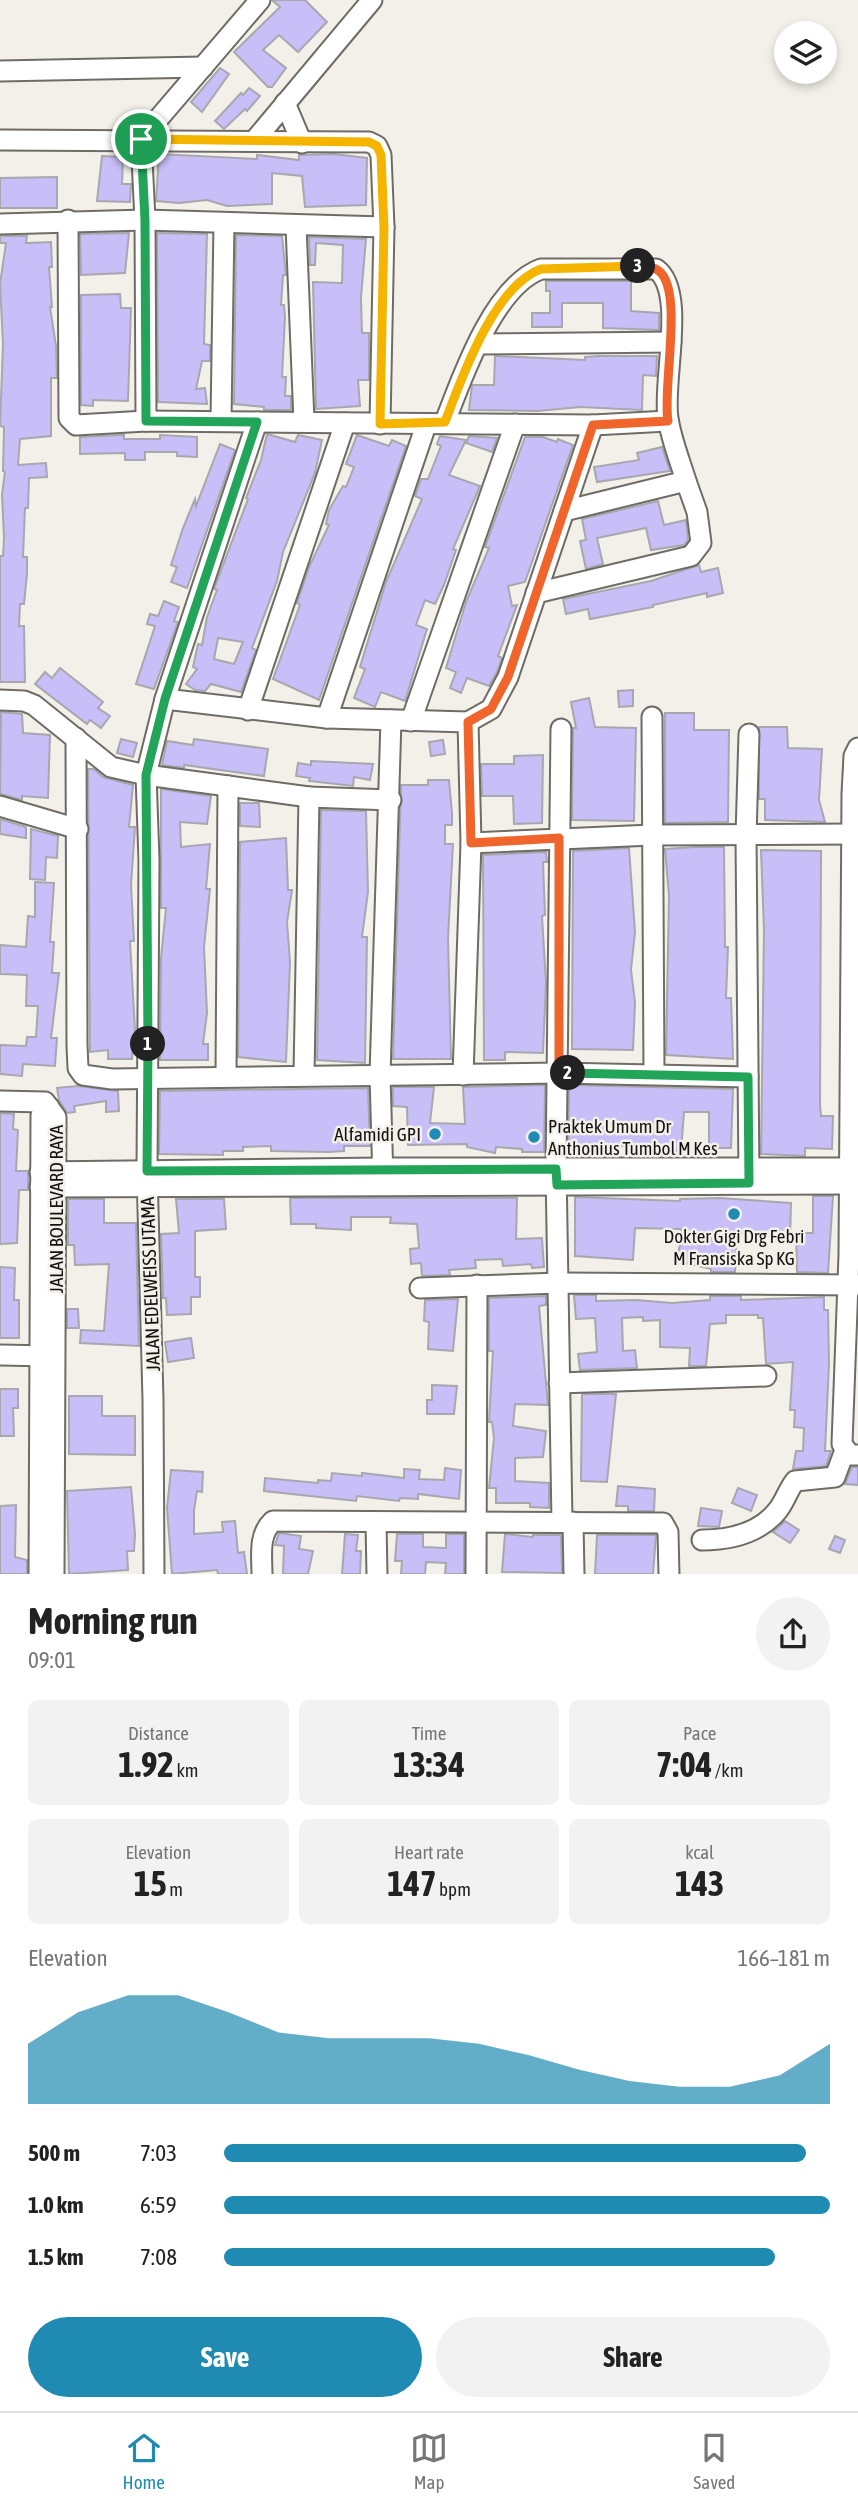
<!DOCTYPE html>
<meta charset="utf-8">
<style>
body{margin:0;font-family:"Asap Condensed",sans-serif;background:#f2f2f2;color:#222;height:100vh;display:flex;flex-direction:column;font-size:26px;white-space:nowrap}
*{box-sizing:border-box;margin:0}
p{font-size:23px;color:#767676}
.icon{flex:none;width:38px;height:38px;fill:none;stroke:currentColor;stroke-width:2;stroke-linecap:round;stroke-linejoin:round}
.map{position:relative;height:1574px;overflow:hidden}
.drawer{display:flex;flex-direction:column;background:#fff;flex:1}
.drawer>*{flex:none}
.buttons{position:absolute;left:774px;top:21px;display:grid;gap:14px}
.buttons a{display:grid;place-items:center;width:63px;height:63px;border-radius:50%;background:#fff;box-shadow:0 4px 10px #0003;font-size:35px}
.pin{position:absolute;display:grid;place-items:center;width:60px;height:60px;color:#fff;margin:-30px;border:4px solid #fff;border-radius:50%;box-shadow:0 2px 7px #0007}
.km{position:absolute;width:35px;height:35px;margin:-18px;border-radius:50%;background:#222;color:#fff;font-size:19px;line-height:35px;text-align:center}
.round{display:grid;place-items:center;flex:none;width:74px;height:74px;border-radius:37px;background:#f2f2f2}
.head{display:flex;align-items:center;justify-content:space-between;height:119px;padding:0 28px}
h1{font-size:38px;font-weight:700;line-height:52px}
.figures{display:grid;grid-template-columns:repeat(3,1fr);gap:10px;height:119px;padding:7px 28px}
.figures div{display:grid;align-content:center;border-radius:10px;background:#f2f2f2;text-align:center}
.figures b{font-size:35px;font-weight:700}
.figures small{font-size:19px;font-weight:400}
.figures p{font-size:19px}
.chart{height:196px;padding:14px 28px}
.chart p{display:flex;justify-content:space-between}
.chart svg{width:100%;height:126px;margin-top:7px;fill:#208bb2;opacity:.7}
.action{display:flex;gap:14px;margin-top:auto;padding:14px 28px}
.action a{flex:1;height:80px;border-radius:42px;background:#208bb2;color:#fff;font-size:28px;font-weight:700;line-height:80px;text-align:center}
.action a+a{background:#f2f2f2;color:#222}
ul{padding:0 28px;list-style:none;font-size:23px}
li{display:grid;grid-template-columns:112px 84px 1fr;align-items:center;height:52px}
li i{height:18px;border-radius:9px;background:#208bb2}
.dock{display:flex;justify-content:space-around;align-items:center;height:98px;border-top:2px solid #e0e0e0;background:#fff;font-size:19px;color:#767676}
.dock a{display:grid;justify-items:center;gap:4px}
.dock .selected{color:#208bb2}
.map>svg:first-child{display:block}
</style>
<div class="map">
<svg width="858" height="1575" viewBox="0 0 858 1575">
<rect width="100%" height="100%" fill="#f3f0e9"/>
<g fill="#c8bef8" stroke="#a8a7ad" stroke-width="2" fill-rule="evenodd">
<polygon points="272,0 305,0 327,22 298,52 279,35 263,50 286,68 272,87 268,87 234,52 280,7"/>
<polygon points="220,68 229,74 202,112 191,102"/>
<polygon points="249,88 260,96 247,111 245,109 224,129 215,121 241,93 243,95"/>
<polygon points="159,154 257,159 257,155 299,160 299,155 334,154 367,158 366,205 305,207 302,176 272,173 272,204 227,206 207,200 179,203 156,201"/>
<polygon points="102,156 123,157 122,184 131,184 130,202 97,201"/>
<polygon points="57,177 57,208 0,208 0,178"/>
<polygon points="129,233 125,273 81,275 80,234"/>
<polygon points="157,233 207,234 204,344 210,345 210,361 202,361 196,389 205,388 207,404 158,402"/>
<polygon points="236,235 282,236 286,275 283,275 281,305 284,305 285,317 282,377 286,377 285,396 291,396 291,410 264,410 264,407 234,404"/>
<polygon points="0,236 27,236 26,243 51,242 52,267 49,267 52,307 50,307 56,346 57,378 51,378 51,436 20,439 18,465 46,463 47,477 29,478 28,508 25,508 23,557 27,557 27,574 24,604 20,604 19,626 24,626 25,682 0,682 0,556 3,556 4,538 2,494 5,472 3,471 4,427 0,426 3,344 0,284 6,243 0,243"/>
<polygon points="309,237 366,239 361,297 362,333 369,333 369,380 358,380 360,406 316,409 313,282 342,283 343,245 316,243 315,265 310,265"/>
<polygon points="546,281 631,281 631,311 659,313 659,330 603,328 603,303 562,303 562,327 532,327 532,313 550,313 550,291 546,291"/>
<polygon points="120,294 121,308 131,308 128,401 93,400 93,406 81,405 81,295"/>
<polygon points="495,356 585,360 585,357 599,356 657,356 656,376 643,375 642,410 580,407 538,411 469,410 472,385 494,385"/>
<path d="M267,434l28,8 3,-7 24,5 -7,33 -32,79 -6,29 -25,67 4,2 -15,42 -30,-8 -6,7 -10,-1 -9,-6 11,-15 -4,-2 5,-23 4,1 5,-28 10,-27 -3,-1 34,-90 -2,-1 15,-38zM218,638l25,4 -9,22 -20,-5z"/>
<polygon points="120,435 124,435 124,439 160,439 160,435 197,437 197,457 177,456 177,452 145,452 145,460 125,460 125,453 80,454 80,437"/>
<polygon points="357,435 389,446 392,440 406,446 319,700 273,679 300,605 297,603 309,567 329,525 326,524 329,510 343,486 346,487 354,467 346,464"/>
<polygon points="440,436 466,440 449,475 480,486 453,549 456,550 444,585 435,604 425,600 416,625 427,629 405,701 381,692 375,707 354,698 365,669 360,667 386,582 422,499 415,496 421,479 428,479 441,446 437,444"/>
<polygon points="469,436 497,438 492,452 466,443"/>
<polygon points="525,437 543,437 557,442 558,439 573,445 525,582 508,586 512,606 517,605 498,656 502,658 497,672 489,686 467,678 461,693 450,688 456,672 446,668 466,602 489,548 485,547"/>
<polygon points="220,444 235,450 187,588 171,582 177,567 171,565 183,528 195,499 196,506"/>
<polygon points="662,447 670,471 597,482 594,467 639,460 637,453"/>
<polygon points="658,501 664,525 686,520 688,540 684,545 651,550 646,528 597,538 603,564 586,569 580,541 586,540 582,519"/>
<polygon points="699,565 701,572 718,568 723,593 707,597 707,593 653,605 653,607 590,619 588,609 566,614 563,599 651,581"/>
<polygon points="164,601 179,607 174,621 178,622 154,689 136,684 155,626 147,624 150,614 158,616"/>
<polygon points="60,668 103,702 98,708 110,716 101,728 90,720 87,724 35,684 45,672 52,678"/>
<polygon points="633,690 633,706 619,707 618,691"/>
<polygon points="589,698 595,727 636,728 634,821 572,820 573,728 576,728 571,702"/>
<polygon points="1,712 22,714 23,733 50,735 48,798 22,796 22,800 0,794"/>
<polygon points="665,713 694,713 694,730 729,730 728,822 665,823"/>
<polygon points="759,727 787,727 788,748 822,749 819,800 825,822 765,820 765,799 759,799"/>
<polygon points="121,739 137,743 133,757 117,753"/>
<polygon points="194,739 268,749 264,776 184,765 184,768 162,765 167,741 193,745"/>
<polygon points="443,740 445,754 431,756 429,742"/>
<polygon points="543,755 542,823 514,824 513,796 482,796 481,764 514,764 514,756"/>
<polygon points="311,761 373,764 370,780 354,777 353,786 309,781 310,778 296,776 298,763 311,765"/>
<polygon points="88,769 94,769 103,777 133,785 129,827 135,827 131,885 134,941 130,941 135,1030 132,1059 108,1059 108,1050 90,1052"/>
<polygon points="428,780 449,780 452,813 452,825 445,825 445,844 453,844 448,938 451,1059 393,1059 401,785 428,785"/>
<polygon points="161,789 211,796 207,824 180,822 181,847 210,844 206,889 210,889 204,947 207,1013 203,1044 208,1044 208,1060 160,1060 161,958 166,908 161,908"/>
<polygon points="240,803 259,803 260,827 240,826"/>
<polygon points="321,810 366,811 368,892 362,937 367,937 365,1063 317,1060"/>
<polygon points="0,819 26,827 26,838 0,834"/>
<polygon points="31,829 58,836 57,858 46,857 45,880 30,879"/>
<polygon points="286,838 288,890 292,890 287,922 290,962 286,1062 238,1057 240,842"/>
<polygon points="696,847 724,847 725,947 728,947 726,998 731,998 733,1059 666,1055 669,896 665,849"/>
<polygon points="629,848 635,932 631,970 635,1002 633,1050 572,1049 573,851"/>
<polygon points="761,850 821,851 820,1105 821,1116 833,1116 832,1149 805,1148 805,1156 761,1154 764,930"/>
<polygon points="546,852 547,862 543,862 545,915 542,916 546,983 543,1053 505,1052 505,1060 484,1060 483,855"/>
<polygon points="35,882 54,883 50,942 54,942 52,973 59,973 51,1038 57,1038 55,1066 23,1064 22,1076 0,1074 0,1045 26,1046 27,1037 36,1037 38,1006 26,1006 27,975 0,974 0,945 26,947 28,916 35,917"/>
<polygon points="545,1085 544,1152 522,1152 522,1149 496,1147 495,1153 467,1147 467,1144 408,1145 407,1107 393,1106 393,1087 434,1087 430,1123 465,1124 463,1087"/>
<polygon points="569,1085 733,1089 731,1148 709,1148 709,1112 684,1112 681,1151 647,1151 647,1146 574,1146 574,1152 568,1152"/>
<polygon points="78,1086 118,1091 119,1111 106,1112 106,1101 74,1106 75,1112 67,1113 59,1100 57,1088"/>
<polygon points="368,1088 370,1146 344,1146 344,1151 329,1152 271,1151 271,1146 243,1147 243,1151 223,1151 223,1155 159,1154 160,1091"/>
<polygon points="0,1113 14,1114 13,1129 18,1130 16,1171 28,1171 28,1190 19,1190 17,1243 0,1244"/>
<polygon points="813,1196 833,1196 828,1273 797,1272 796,1233 813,1233"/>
<polygon points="575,1197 680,1201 680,1199 720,1198 791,1203 790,1238 737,1233 735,1272 711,1272 711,1269 676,1261 683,1233 680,1229 635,1228 633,1260 575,1256"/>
<polygon points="290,1198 517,1198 516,1239 542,1238 544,1267 532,1268 531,1264 503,1266 502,1259 475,1260 476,1268 449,1270 450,1275 422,1276 421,1263 411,1264 410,1249 419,1248 417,1224 390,1223 391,1217 351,1217 351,1230 316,1228 316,1224 291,1224"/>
<polygon points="68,1199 104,1199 104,1223 136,1223 139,1346 80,1343 81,1330 104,1331 109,1264 75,1265 74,1245 68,1245"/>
<polygon points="176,1199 224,1199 226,1229 195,1231 195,1277 200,1277 200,1297 191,1297 191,1314 167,1315 166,1298 163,1298 161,1234 179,1233"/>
<polygon points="0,1267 15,1268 14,1300 19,1300 19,1338 0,1338"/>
<polygon points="574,1295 596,1295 596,1301 636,1300 672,1303 710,1300 710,1296 741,1296 741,1300 824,1297 824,1310 828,1310 829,1363 825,1451 831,1451 826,1466 793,1469 796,1451 803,1451 804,1428 794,1427 795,1410 790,1410 793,1362 766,1364 763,1318 758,1318 758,1315 726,1315 726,1323 710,1324 706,1366 689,1366 690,1348 660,1347 660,1320 643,1321 643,1317 622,1318 623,1351 635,1350 637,1368 580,1370 578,1354 597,1352 595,1318 576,1319"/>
<polygon points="546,1296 546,1305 539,1306 548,1405 515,1404 513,1426 546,1431 543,1457 515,1458 515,1481 549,1483 549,1508 530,1507 530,1503 496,1503 496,1488 489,1488 494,1438 492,1422 489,1422 493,1351 489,1351 489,1298"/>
<polygon points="458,1299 453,1351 428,1349 429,1322 424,1321 425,1300"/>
<polygon points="67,1309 78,1309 79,1328 67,1328"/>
<polygon points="191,1338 194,1358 168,1362 165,1342"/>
<polygon points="432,1385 457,1386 454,1414 427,1414 427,1400 432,1400"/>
<polygon points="0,1389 18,1389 18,1408 13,1408 14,1436 0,1436"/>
<polygon points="582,1394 616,1394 607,1482 581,1481"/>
<polygon points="69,1396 102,1396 102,1416 135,1416 135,1455 69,1454"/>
<polygon points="852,1467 858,1467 858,1485 845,1484"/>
<polygon points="445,1468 461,1470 459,1499 418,1494 418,1499 400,1498 399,1501 357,1496 356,1501 264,1491 265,1478 318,1483 318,1480 331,1481 332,1473 362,1476 362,1473 404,1478 404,1469 420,1470 419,1479 444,1480"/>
<polygon points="171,1470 203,1472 202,1492 197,1491 194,1510 194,1534 223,1532 222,1522 235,1521 238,1553 244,1552 247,1574 218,1574 217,1570 172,1574 167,1508"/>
<polygon points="618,1486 655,1489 654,1511 628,1511 628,1506 616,1506"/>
<polygon points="131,1487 135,1534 134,1551 127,1551 128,1570 69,1574 67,1491"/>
<polygon points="738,1488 757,1495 751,1511 732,1503"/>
<polygon points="16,1505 15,1557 27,1560 27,1574 0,1574 0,1506"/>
<polygon points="701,1508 722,1511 719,1527 698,1526"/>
<polygon points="785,1521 799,1530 790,1543 773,1532"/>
<polygon points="279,1533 301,1536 299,1549 313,1551 308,1574 283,1574 284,1546 275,1545"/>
<polygon points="345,1534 358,1535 356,1551 361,1551 360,1574 342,1574"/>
<polygon points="397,1534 423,1534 423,1547 446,1548 446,1534 464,1534 464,1574 445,1574 446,1563 426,1562 425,1574 401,1574 402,1561 395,1561"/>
<polygon points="505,1534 533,1537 533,1535 561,1535 562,1573 502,1572"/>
<polygon points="597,1535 656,1535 653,1574 595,1574"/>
<polygon points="835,1536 845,1540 840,1553 829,1549"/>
</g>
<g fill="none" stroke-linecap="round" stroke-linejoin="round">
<g stroke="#6f6c66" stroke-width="23">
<g id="minor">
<polyline points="0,71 203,67"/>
<polyline points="285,103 302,143"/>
<polyline points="0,140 369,142 377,146 381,155 384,227 380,424"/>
<polyline points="254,141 372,0"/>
<polyline points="68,220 69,418 76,425 146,421 593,425 668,421"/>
<polyline points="0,224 145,220 384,227"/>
<polyline points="296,226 304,421"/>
<polyline points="479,344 671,342"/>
<polyline points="146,421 145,220 141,139 260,0"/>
<polyline points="221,421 224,223"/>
<path d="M445,422c17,-45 49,-136 96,-153h115c31,22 6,113 12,149 3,21 12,43 18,63"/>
<polyline points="536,593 691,556 701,543 697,512 686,481 564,511"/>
<polyline points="165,699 327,718 468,722 471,843 463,1075"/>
<polyline points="0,700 24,701 34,705 111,767 146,775 228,786"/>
<polyline points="248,710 345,423"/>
<polyline points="652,717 654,1073"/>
<polyline points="327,718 426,425"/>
<polyline points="411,721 515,424"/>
<polyline points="468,722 491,709 508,677 593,425"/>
<polyline points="561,729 556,1169 562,1522"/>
<polyline points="76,738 77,1045 78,1068 83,1075 112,1079 559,1073 748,1077"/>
<polyline points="858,748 854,756 852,794 849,1255 842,1444 850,1455 858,1455"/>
<polyline points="309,797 391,800"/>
<polyline points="0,806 78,829"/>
<polyline points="471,843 652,835 858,834"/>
<polyline points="226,1076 228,786 309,797 304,1075"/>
<polyline points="0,1101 45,1102 56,1117 54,1575"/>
<polyline points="40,1172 382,1168 858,1168"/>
<polyline points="749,1179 746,836 749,734"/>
<polyline points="383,1181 380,1075 391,720"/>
<polyline points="40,1187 858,1184"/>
<polyline points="420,1288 560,1283 858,1285"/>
<polyline points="0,1355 51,1356"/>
<polyline points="559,1383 766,1376"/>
<polyline points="376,1522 377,1575"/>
<polyline points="573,1522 574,1575"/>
<path d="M702,1540c28,0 57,-6 76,-30 7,-9 10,-20 17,-29l40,-4 10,-27"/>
<polyline points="39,1575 41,1115 49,1107"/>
<polyline points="154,1575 153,1400 147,1171 149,860 146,775 165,699 257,422"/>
<path d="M262,1575c0,-20 -4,-40 11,-54l390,2 5,9 1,43"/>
<polyline points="476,1575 477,1285"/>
</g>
</g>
<use href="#minor" stroke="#fff" stroke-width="19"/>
</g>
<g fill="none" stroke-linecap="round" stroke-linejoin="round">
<g stroke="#fff" stroke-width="14">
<polyline id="split-1" points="141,139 145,220 146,421 257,422 165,699 146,775 148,1044"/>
</g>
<g stroke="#fff" stroke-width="14">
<polyline id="split-2" points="148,1044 147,1171 556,1169 557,1185 749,1183 748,1077 568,1073"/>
</g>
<g stroke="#fff" stroke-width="14">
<path id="split-3" d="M568,1073h-9v-235l-88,5 -3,-121 23,-13 17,-32 85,-252 75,-4c-6,-33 16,-130 -9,-150 -5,-4 -14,-5 -21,-5"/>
</g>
<g stroke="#fff" stroke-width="14">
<path id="split-4" d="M141,139l228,3 8,4 4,9 3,73 -4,196 65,-2c17,-45 49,-136 96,-153l97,-3"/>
</g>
<use href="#split-1" stroke="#22a559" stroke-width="9"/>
<use href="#split-2" stroke="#22a559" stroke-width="9"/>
<use href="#split-3" stroke="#f0652b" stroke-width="9"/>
<use href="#split-4" stroke="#f5b400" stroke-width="9"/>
</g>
<g fill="#208bb2" stroke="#f3f0e9" stroke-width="2.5">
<circle cx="435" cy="1134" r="7"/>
<circle cx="534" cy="1137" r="7"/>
<circle cx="734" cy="1214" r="7"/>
</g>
<g text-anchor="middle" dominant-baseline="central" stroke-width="5" stroke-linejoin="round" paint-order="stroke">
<g font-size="19" fill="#141311" stroke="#f3f0e9" text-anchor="start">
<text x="548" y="1126">Praktek Umum Dr<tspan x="548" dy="22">Anthonius Tumbol M Kes</tspan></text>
<text x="421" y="1134" text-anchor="end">Alfamidi GPI</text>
<text x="734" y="1236" text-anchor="middle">Dokter Gigi Drg Febri<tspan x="734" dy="22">M Fransiska Sp KG</tspan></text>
</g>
<g font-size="19" fill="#141311" stroke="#f3f0e9">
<text transform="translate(56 1209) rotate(-90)">JALAN BOULEVARD RAYA</text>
<text transform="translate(150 1284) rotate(-92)">JALAN EDELWEISS UTAMA</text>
</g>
</g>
</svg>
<div class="buttons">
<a><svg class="icon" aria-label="layers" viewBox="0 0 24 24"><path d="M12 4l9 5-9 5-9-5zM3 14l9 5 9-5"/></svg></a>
</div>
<div class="pin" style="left:141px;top:139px;background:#1e9e55"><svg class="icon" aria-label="arrive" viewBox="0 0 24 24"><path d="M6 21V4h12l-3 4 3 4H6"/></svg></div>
<b class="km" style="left:148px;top:1044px">1</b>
<b class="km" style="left:568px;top:1073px">2</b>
<b class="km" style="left:638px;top:266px">3</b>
</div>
<section class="drawer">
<div class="head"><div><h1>Morning run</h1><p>09:01</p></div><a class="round"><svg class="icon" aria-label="share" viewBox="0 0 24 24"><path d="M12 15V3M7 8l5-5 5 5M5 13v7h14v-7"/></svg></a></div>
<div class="figures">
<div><p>Distance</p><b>1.92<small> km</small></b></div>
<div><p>Time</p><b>13:34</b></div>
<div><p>Pace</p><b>7:04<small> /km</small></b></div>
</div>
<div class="figures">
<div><p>Elevation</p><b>15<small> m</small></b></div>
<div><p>Heart rate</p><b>147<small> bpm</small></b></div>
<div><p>kcal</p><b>143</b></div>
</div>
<div class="chart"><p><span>Elevation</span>166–181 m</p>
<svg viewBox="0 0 160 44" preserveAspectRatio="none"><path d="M0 44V23L10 12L20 6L30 6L40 12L50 19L60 21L70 21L80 21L90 23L100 27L110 32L120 36L130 38L140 38L150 34L160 23V44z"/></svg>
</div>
<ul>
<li><b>500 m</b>7:03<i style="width:96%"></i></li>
<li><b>1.0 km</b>6:59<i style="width:100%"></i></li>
<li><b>1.5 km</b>7:08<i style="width:91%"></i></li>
</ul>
<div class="action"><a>Save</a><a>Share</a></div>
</section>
<nav class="dock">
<a class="selected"><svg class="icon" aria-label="home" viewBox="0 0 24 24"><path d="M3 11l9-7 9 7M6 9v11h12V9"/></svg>Home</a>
<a><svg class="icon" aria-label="map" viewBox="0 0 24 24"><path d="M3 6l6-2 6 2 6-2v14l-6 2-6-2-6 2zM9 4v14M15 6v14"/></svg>Map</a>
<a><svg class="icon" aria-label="saved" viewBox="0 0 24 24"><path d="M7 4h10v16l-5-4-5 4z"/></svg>Saved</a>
</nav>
